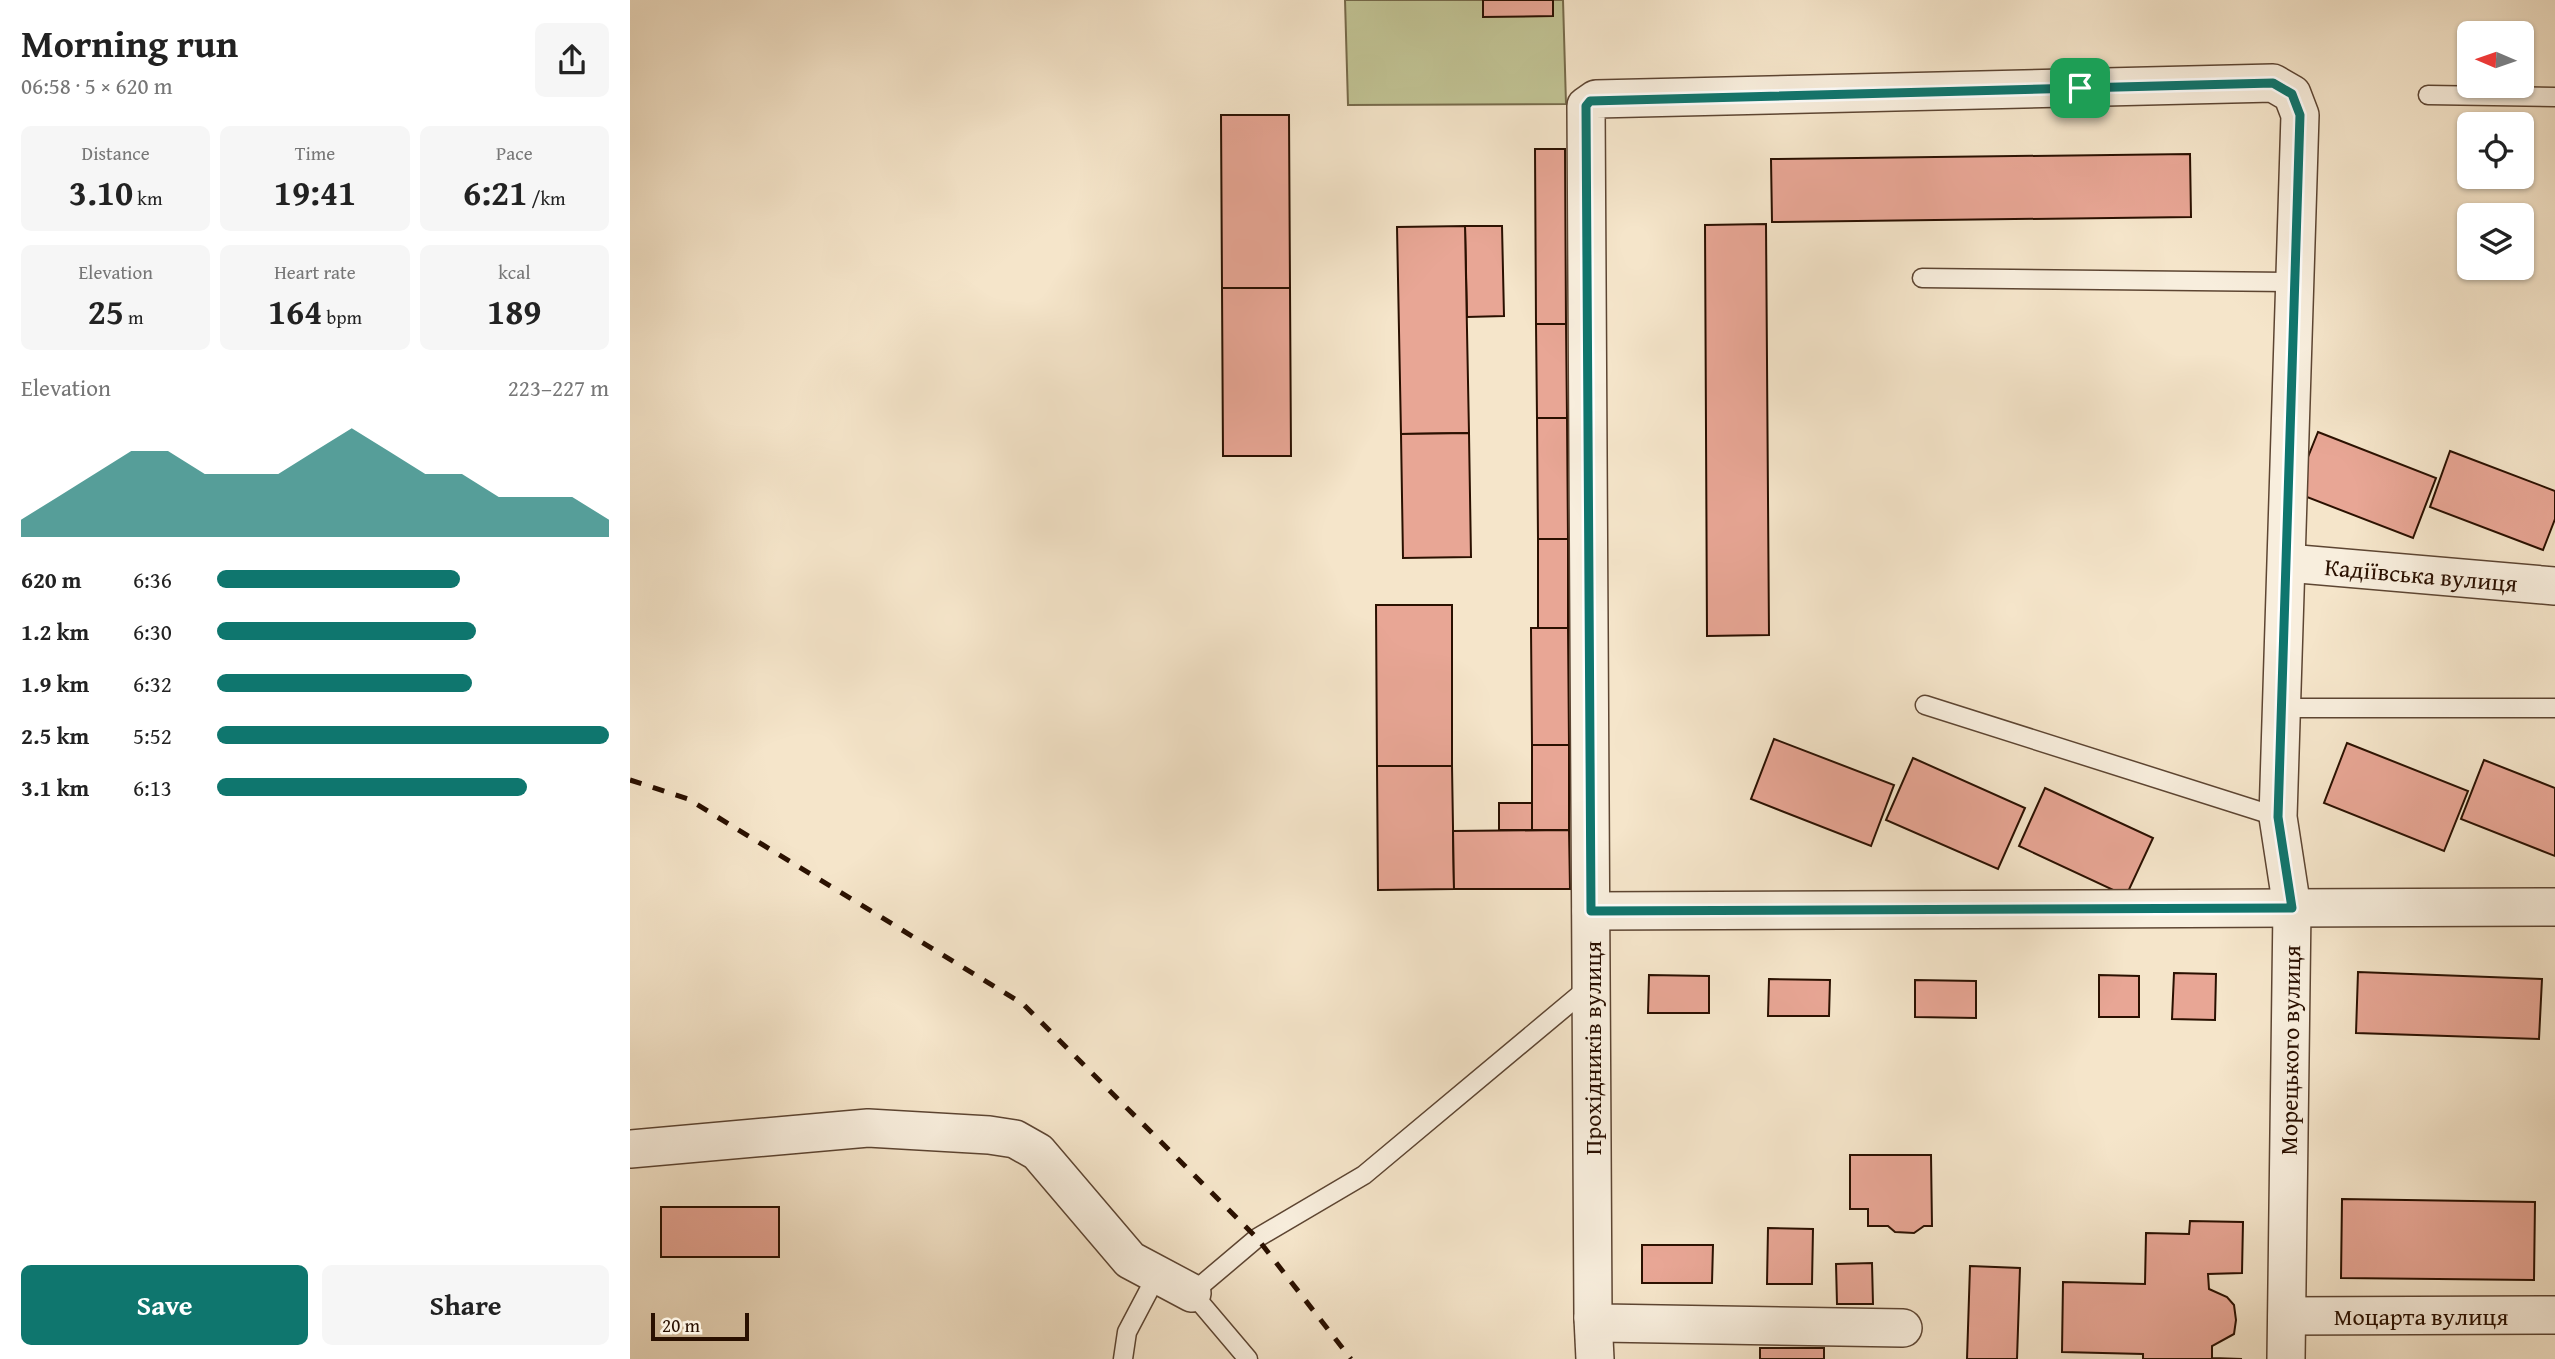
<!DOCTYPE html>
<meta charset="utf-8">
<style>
body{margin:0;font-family:"Gentium Book Plus",serif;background:#f6f6f6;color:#222;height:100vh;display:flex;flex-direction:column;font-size:26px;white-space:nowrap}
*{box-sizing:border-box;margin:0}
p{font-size:23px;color:#767676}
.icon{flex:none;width:38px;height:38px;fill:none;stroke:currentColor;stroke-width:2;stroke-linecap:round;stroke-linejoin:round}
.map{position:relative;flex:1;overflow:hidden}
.details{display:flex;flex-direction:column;background:#fff;width:630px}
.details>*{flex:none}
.needle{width:46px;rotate:272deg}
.buttons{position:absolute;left:1827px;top:21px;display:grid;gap:14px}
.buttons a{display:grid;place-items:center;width:77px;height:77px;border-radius:10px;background:#fff;box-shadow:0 2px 5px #0004;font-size:35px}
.scale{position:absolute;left:21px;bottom:18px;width:98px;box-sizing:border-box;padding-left:7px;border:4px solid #2a1000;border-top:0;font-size:19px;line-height:24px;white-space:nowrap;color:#2a1000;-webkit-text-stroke:5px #f8eedd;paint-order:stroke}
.pin{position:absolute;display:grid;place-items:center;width:60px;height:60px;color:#fff;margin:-30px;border-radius:14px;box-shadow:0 4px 10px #0006}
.round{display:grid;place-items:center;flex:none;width:74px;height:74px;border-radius:10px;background:#f6f6f6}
.head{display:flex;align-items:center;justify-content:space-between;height:119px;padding:0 21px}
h1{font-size:38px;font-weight:600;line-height:52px}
.figures{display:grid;grid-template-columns:repeat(3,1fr);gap:10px;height:119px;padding:7px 21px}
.figures div{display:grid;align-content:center;border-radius:10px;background:#f6f6f6;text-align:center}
.figures b{font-size:35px;font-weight:600}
.figures small{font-size:19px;font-weight:400}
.figures p{font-size:19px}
.chart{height:196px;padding:14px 21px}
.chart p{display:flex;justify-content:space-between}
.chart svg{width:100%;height:126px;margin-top:7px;fill:#0f766e;opacity:.7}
.cta{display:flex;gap:14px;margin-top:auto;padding:14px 21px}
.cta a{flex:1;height:80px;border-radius:10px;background:#0f766e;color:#fff;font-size:28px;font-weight:600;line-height:80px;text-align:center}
.cta a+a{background:#f6f6f6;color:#222}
ul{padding:0 21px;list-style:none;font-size:23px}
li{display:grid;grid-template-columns:112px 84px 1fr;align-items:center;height:52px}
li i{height:18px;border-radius:9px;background:#0f766e}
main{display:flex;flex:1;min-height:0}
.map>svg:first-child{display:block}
</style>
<main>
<section class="details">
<div class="head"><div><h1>Morning run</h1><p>06:58 · 5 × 620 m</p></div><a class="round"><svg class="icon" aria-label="share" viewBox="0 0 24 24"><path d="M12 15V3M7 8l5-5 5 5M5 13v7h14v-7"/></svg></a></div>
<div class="figures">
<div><p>Distance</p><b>3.10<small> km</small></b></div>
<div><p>Time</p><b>19:41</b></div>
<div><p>Pace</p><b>6:21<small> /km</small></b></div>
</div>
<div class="figures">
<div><p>Elevation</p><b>25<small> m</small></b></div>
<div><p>Heart rate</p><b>164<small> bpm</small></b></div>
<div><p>kcal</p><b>189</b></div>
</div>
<div class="chart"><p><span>Elevation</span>223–227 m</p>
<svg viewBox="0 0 160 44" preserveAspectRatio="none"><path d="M0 44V38L10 30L20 22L30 14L40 14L50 22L60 22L70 22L80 14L90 6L100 14L110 22L120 22L130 30L140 30L150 30L160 38V44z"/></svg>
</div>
<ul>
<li><b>620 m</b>6:36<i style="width:62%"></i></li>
<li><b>1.2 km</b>6:30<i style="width:66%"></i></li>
<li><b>1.9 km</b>6:32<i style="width:65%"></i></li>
<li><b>2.5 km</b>5:52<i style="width:100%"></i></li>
<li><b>3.1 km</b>6:13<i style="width:79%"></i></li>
</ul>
<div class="cta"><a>Save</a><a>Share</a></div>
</section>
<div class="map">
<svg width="1925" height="1359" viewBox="0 0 1925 1359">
<rect width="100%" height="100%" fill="#f5e5ca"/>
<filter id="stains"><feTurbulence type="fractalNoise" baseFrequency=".00286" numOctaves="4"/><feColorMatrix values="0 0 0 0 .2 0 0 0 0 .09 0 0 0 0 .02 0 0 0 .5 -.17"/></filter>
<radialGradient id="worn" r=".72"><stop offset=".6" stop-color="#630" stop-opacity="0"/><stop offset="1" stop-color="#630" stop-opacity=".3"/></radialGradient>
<polygon fill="#c1c394" stroke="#766a4a" stroke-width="2" points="715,0 933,0 936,104 718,105"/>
<g fill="#e8a695" stroke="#2a1000" stroke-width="2">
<polygon points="853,0 923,0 923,16 853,17"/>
<polygon points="591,115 659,115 660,288 592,288"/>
<polygon points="905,149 935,149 936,324 906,324"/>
<polygon points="1560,154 1561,217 1142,222 1141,159"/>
<polygon points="1136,224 1139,635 1077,636 1075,225"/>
<polygon points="835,226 872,226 874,316 837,317"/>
<polygon points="835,226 839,433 771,434 767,227"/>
<polygon points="592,288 660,288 661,456 593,456"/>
<polygon points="906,324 936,324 937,418 907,418"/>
<polygon points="907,418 937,418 938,539 908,539"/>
<polygon points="1688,432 1806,478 1783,538 1664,492"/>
<polygon points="839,433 841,557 773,558 771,434"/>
<polygon points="1820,451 1925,491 1925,519 1913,550 1800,507"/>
<rect x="908" y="539" width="30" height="89"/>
<polygon points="746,605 822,605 822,766 747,766"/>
<polygon points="901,628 938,628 939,745 902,745"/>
<polygon points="1144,739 1264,785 1241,846 1121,799"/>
<polygon points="1717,743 1838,791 1814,851 1694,803"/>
<rect x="902" y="745" width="37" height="85"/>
<polygon points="1283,758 1395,808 1368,869 1256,820"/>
<polygon points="1854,760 1925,788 1925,856 1831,819"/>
<polygon points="747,766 822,766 824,889 748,890"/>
<polygon points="1415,788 1523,838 1496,896 1389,846"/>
<rect x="869" y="803" width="33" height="27"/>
<polygon points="939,830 940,889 824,889 823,831"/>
<polygon points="1728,972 1912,979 1909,1039 1726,1033"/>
<polygon points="1544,973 1586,974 1585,1020 1542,1019"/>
<polygon points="1019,975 1079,976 1079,1013 1018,1013"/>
<polygon points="1469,975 1509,976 1509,1017 1469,1017"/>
<polygon points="1139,979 1200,980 1199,1016 1138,1016"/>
<polygon points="1285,980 1346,981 1346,1018 1285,1017"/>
<polygon points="1220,1155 1301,1155 1302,1226 1294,1226 1284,1233 1265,1232 1258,1226 1238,1226 1238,1209 1220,1209"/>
<polygon points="1712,1199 1905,1202 1904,1280 1711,1278"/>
<rect x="31" y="1207" width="118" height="50"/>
<polygon points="1560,1221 1613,1222 1612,1273 1578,1274 1579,1289 1597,1297 1604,1305 1606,1320 1604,1334 1582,1346 1582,1358 1612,1359 1513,1359 1513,1354 1432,1352 1433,1282 1515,1284 1516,1233 1559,1234"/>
<polygon points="1138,1228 1183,1229 1182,1284 1137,1284"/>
<polygon points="1012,1245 1083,1245 1082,1283 1012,1283"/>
<polygon points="1242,1263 1243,1304 1207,1304 1206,1264"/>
<polygon points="1340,1266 1390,1268 1387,1359 1337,1359"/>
<rect x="1130" y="1348" width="64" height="11"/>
</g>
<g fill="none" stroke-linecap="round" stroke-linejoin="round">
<g stroke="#5d4532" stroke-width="21">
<g id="service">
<polyline points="1798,95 1925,97"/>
<polyline points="1292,278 1663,282"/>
<polyline points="1295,705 1648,817"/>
<polyline points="1652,708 1925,708"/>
<polyline points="493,1359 497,1332 527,1275"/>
<polyline points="618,1359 562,1293 627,1238 734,1175 959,987"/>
</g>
</g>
<g stroke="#5d4532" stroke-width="40">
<g id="minor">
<polyline points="1657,563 1925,586"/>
<polyline points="961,911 1925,907"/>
<polyline points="0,1149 238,1128 359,1135 385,1139 408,1152 500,1260 562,1293"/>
<polyline points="1657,1316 1925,1315"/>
<polyline points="963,1318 965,1359"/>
<polyline points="1273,1328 972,1323 963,1318 956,106 966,99 1643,83 1662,94 1670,115 1648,817 1662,908 1656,1359"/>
</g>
</g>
<use href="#service" stroke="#f8eedd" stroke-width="18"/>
<use href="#minor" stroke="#f8eedd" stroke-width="37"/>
<polyline stroke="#2a1000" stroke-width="5" stroke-dasharray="12 12" stroke-linecap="butt" points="0,780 58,799 393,1004 627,1238 721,1359"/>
</g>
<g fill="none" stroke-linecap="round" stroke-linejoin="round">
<g stroke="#fff" stroke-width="14">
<polygon id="route" points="1643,83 1662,94 1670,115 1648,817 1662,908 961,911 956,106 960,101"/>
</g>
<use href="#route" stroke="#0f766e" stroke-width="9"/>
</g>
<g text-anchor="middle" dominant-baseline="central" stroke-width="5" stroke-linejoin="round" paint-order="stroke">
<g font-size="24" fill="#2a1000" stroke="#f8eedd">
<text transform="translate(1791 575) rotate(5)">Кадіївська вулиця</text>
<text transform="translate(962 1048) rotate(-90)">Прохідників вулиця</text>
<text transform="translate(1660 1050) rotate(-89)">Морецького вулиця</text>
<text x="1791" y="1316">Моцарта вулиця</text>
</g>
</g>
<rect width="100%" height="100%" filter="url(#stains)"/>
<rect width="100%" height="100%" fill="url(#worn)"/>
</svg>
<div class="buttons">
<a><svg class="needle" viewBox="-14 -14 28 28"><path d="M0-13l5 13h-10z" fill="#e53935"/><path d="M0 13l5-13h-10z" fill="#767676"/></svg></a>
<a><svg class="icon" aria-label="locate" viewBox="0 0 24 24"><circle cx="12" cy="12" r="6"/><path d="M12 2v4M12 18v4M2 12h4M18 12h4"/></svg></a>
<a><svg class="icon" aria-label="layers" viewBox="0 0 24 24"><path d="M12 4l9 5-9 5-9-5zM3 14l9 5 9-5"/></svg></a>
</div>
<div class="scale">20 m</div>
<div class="pin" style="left:1450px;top:88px;background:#1e9e55"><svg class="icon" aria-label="arrive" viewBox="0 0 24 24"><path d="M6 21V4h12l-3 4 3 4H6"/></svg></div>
</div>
</main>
